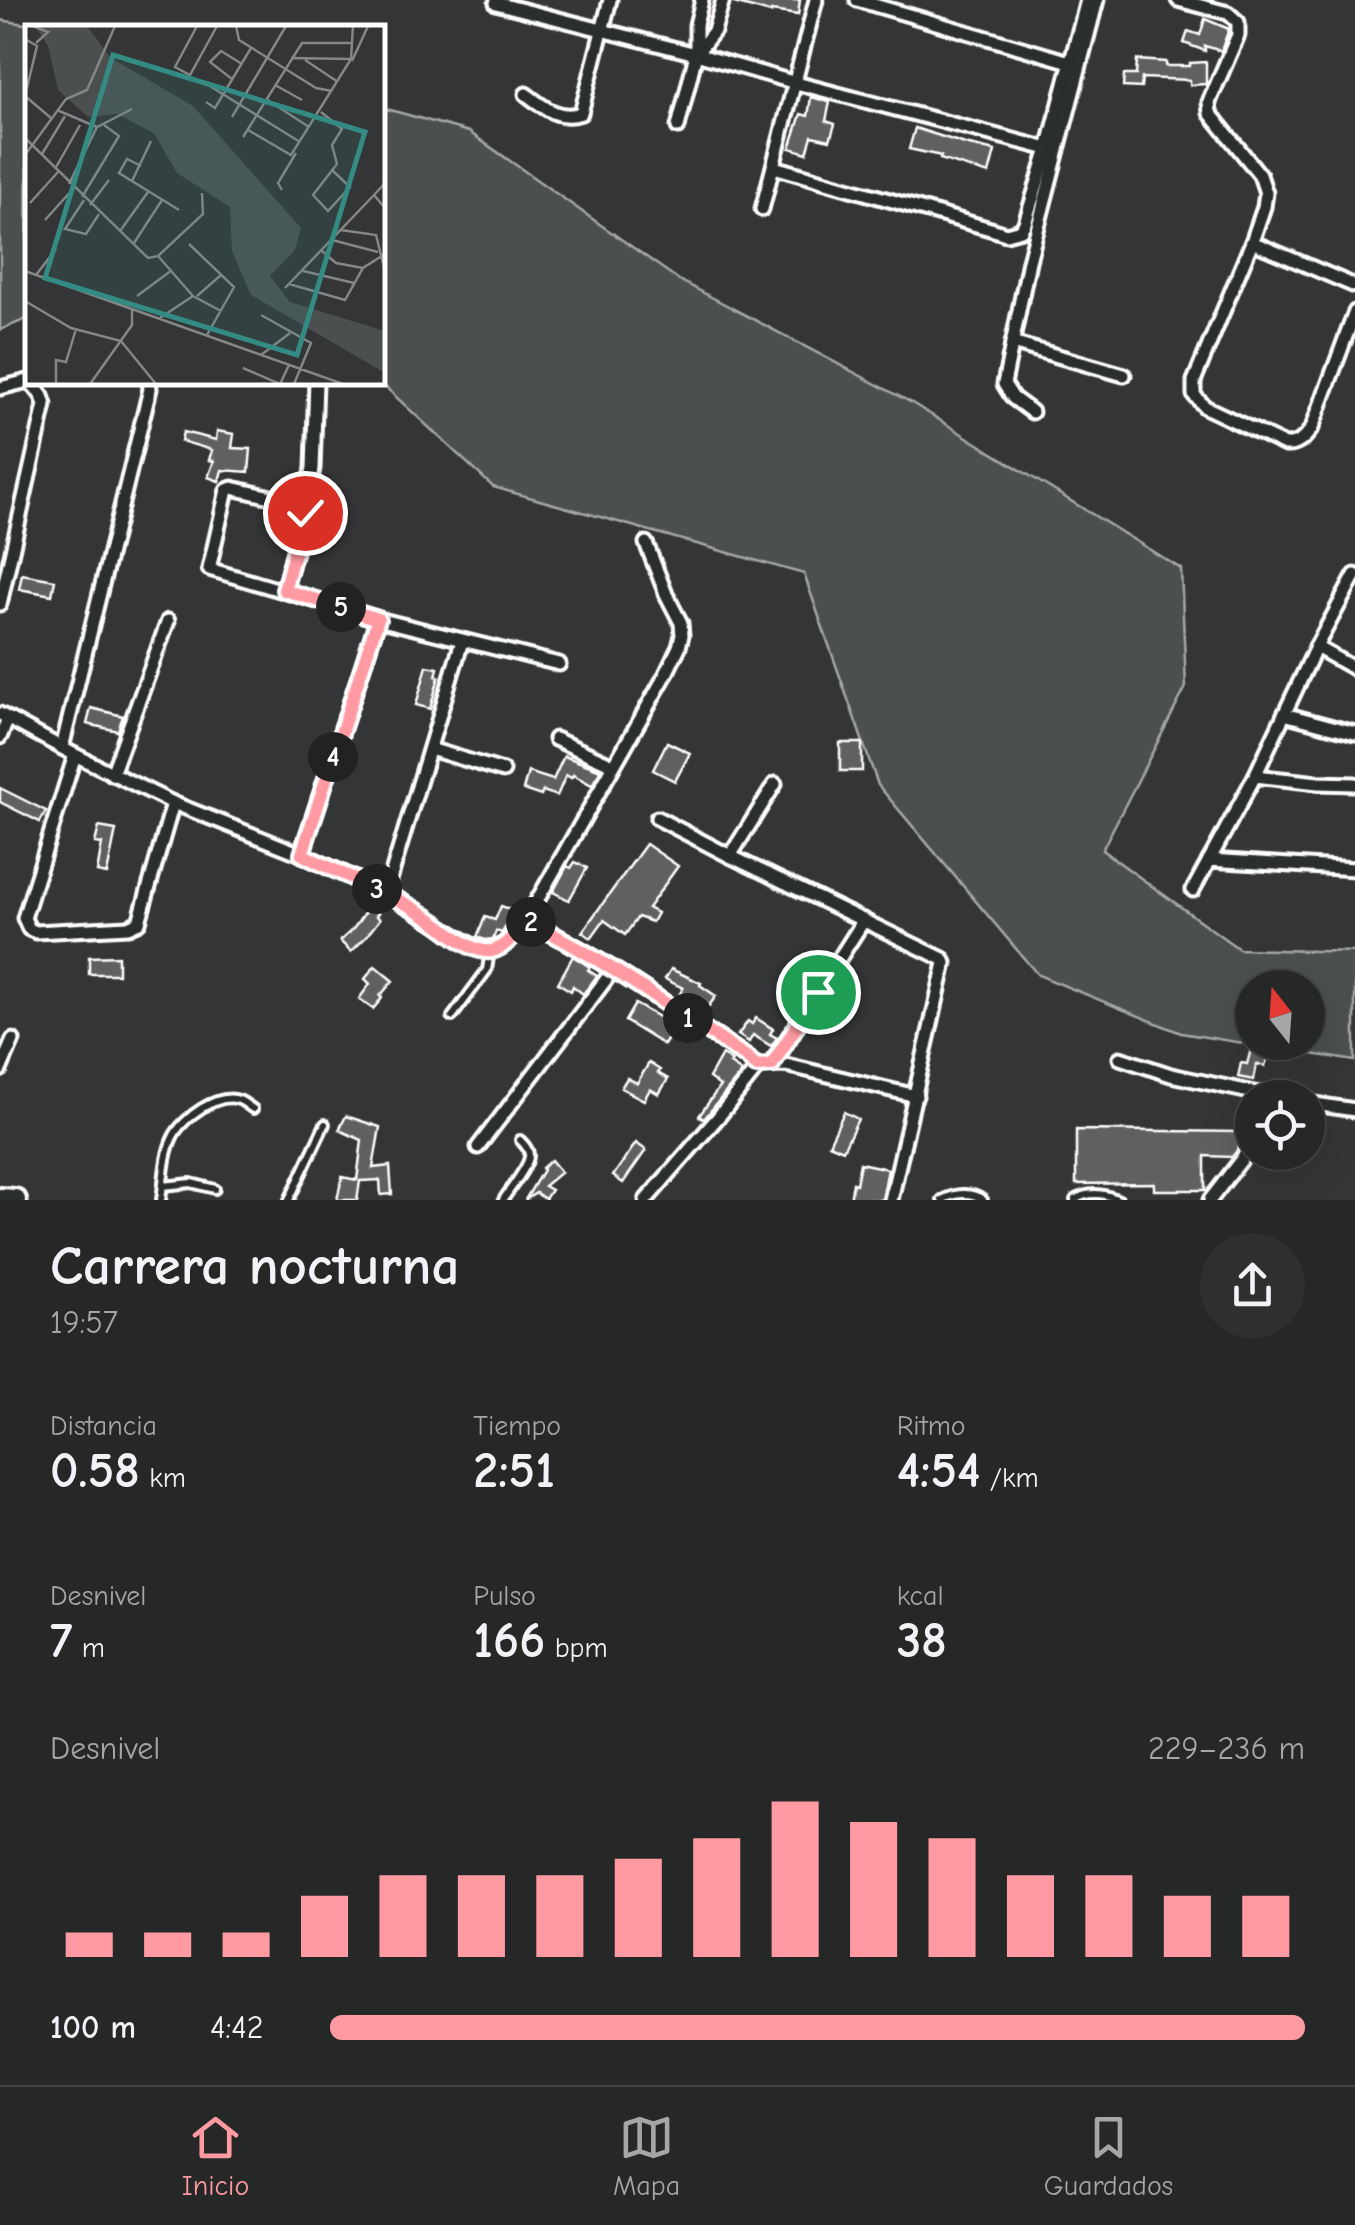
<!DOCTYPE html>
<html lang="es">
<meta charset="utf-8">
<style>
body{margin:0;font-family:"Comic Neue",sans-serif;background:#2e3030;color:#f1f3f6;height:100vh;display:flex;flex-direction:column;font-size:38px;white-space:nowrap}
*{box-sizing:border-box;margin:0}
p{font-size:32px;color:#a4a6a8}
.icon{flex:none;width:55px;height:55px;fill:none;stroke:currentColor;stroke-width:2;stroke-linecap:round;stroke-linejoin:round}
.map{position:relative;height:1200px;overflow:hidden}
.details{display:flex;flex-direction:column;background:#262828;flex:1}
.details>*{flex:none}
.needle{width:65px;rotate:343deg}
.fabs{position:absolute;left:1235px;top:970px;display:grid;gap:20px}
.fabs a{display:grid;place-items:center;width:90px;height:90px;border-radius:50%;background:#262828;box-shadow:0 10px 40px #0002,0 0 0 2px #424445;font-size:50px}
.pin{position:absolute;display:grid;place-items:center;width:85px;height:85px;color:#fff;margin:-42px;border:5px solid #fff;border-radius:50%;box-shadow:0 2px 10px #0007}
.km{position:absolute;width:50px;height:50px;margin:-25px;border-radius:50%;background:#222;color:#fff;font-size:28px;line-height:50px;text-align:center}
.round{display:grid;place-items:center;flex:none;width:105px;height:105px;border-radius:52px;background:#2e3030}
.headline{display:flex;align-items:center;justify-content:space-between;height:170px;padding:0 50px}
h1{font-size:55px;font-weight:700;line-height:75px}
.figures{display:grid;grid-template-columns:repeat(3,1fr);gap:15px;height:170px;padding:10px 50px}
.figures div{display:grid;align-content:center}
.figures b{font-size:50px;font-weight:700}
.figures small{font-size:28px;font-weight:400}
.figures p{font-size:28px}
.chart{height:280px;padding:20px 50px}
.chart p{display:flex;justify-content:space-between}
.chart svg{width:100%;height:180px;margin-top:10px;stroke:#ff9aa2;stroke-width:6}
ul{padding:0 50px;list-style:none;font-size:32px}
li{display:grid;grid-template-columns:160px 120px 1fr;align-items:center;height:75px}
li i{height:25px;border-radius:12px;background:#ff9aa2}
.dock{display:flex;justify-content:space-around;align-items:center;height:140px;border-top:2px solid #424445;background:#262828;font-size:28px;color:#a4a6a8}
.dock a{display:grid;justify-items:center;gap:5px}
.dock .on{color:#ff9aa2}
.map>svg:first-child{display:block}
</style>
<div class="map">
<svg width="1355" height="1200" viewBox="0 0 1355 1200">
<rect width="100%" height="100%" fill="#333536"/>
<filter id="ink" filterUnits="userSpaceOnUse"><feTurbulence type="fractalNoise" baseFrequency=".01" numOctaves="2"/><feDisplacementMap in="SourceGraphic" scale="20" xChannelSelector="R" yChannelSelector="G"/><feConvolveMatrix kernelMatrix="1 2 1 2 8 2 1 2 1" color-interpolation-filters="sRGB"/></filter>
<g filter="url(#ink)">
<g fill="#4c4f50" stroke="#a6a7a8" stroke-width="2.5" fill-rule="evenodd">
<polygon points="0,20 44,27 28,28 27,319 0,330"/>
<path d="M383,108l86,24 210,148 233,123 269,166 5,118 -84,163 137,99 116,3v109l-174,-28 -143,-58 -160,-190 -74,-211 -311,-87 -112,-104zM1252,988h56v54h-56z"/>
</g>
<g fill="#5f6162" stroke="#fff" stroke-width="2.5">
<polygon points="734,0 800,0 798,15 771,11 771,13 734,3"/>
<polygon points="1205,19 1229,29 1221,51 1205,46 1205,51 1184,43 1188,31 1200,35"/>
<polygon points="1137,60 1166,62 1166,66 1190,66 1190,63 1206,62 1206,84 1190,85 1190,80 1142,78 1141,88 1123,87 1124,75 1136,75"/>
<polygon points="811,97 830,102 826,121 835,124 830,140 812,136 807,153 790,148 801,114 808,116"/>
<polygon points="915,128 965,144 995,151 989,174 940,159 941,156 909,149"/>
<polygon points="217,431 234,434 232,448 251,449 249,472 222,470 219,481 208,477 214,461 209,460 212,450 181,441 183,432 216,440"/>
<polygon points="22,574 55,580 52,595 19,589"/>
<polygon points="427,666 438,668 436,676 439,677 430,709 416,705"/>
<polygon points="91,708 123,716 118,731 87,724"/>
<polygon points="667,742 690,753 675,781 653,770"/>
<rect x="840" y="743" width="22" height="28"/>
<polygon points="564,756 601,770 592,785 573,775 571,778 566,775 557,796 543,791 541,796 523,790 528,772 553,780"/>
<polygon points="0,788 46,811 40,822 0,802"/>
<polygon points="99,827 116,830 107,874 97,872 102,844 95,843"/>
<polygon points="646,844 678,866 648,908 657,913 652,922 638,917 625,935 604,920 591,938 582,932"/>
<polygon points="575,862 587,868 569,900 553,892 567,866 571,868"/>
<polygon points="371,898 382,906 376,916 380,919 365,938 351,952 340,941 354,928 368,908 365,906"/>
<polygon points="501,906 519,913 511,924 508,923 502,933 496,931 493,939 485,940 477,937 485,917 495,920"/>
<polygon points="118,956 118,974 89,974 89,957"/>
<polygon points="573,956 590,967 588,970 597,976 583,994 573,986 571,991 558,983"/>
<polygon points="375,966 393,981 380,996 382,998 373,1009 359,999 370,984 365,979"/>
<polygon points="671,969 701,983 700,985 716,996 706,1010 692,1000 688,1006 677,999 683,988 665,979"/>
<polygon points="635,1004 677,1027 680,1024 688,1029 680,1044 669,1037 664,1045 625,1021"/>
<polygon points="756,1018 773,1029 770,1034 777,1038 771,1046 753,1035 749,1042 738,1035 748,1021 752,1024"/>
<polygon points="1253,1042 1261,1042 1260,1048 1270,1050 1265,1066 1257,1064 1254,1080 1238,1077 1241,1063 1247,1064"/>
<polygon points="722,1055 732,1061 730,1064 742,1072 704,1119 699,1116 720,1086 709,1078"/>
<polygon points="649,1063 660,1070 658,1073 668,1079 659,1094 650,1089 644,1100 621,1088 627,1078 637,1083"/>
<polygon points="844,1112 858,1119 843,1150 829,1144"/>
<polygon points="346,1116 380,1127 373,1168 390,1166 392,1194 381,1195 380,1180 360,1181 357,1200 337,1200 342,1177 357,1180 362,1140 339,1130"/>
<polygon points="1076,1130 1243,1132 1243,1142 1232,1157 1205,1156 1205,1190 1154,1190 1154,1183 1076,1184"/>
<polygon points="636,1143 646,1150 623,1183 613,1176"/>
<polygon points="551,1160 561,1172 544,1186 551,1190 545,1199 536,1193 525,1200 543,1170 542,1168"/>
<polygon points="860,1163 888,1169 882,1200 850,1200 853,1183 856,1184"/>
</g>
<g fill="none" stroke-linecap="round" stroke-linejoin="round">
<g stroke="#fff" stroke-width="14">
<g id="service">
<polyline points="452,1017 487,970 490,951"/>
<polyline points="163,1186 191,1183 215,1189"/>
<path d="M161,1200c3,-20 3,-45 12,-63 9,-19 45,-45 66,-37 5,2 9,6 14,9"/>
<polyline points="289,1200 325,1124"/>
<path d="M503,1200c6,-10 27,-35 26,-45 0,-6 -5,-11 -9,-15"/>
<path d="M942,1200c13,-7 29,-9 41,0"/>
<path d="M1075,1200c14,-9 29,-7 44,0"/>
</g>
</g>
<g stroke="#fff" stroke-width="19">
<g id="minor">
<polyline points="857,0 1070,62"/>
<path d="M1178,0l50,13 10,9v13l-29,67 1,11 50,62 6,18 -2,14 -12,35 -58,139v14l11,12 80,38c13,1 20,-7 27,-17l43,-116"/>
<polyline points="496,3 696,54 796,83 1048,149"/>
<polyline points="696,54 714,31 723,0"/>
<path d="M526,94c17,13 33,27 55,19l29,-113"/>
<polyline points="678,127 696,54 696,25 702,0"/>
<polyline points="774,167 994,230 1006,234 1021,230 1025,223 1048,149 1087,0"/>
<polyline points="762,209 816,0"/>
<polyline points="1252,242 1355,286"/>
<polyline points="1012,343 1124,375"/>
<polyline points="0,388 28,381"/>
<polyline points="1032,412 1013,398 1004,384 1029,261 1097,0"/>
<polyline points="306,505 232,488 227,490 209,569 378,619 559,664"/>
<polyline points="284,589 305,513 313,468 316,382"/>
<polyline points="0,604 45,405 42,396 31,382"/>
<polyline points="1316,647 1355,669"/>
<path d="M0,714l75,41 98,48 128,51 85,39 89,54c24,9 37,-9 51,-27 78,39 149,90 222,138l7,8 31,-1 130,31"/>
<polyline points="1284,714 1355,733"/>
<polyline points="0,737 8,719"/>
<polyline points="555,739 613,765"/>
<polyline points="62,748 150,389 149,382"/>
<polyline points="430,749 503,771"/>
<polyline points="75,755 24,918 29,929 36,932 128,927 139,922 173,803"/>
<polyline points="112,774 168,621"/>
<polyline points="1255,776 1318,783 1355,784"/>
<polyline points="657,818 730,856 943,959 945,963 891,1200"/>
<polyline points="301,854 378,619"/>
<polyline points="730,856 775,784"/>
<polyline points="1209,860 1355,869"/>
<polyline points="1193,890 1255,776 1316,647 1355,575"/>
<polyline points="386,893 462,641"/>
<polyline points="526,920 665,676 679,647 682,635 681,623 666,594 646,543"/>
<polyline points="1120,1058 1171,1075 1278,1098"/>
<polyline points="771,1065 864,920"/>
<polyline points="0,1070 13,1040"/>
<polyline points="1308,1103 1355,1110"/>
<polyline points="478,1147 614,969"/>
<polyline points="646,1200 720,1115 754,1072 755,1066"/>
<polyline points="1210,1200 1252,1146"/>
</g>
</g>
<g stroke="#fff" stroke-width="28">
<polyline id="trunk" points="0,1199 15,1200"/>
</g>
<use href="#service" stroke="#2a2d2e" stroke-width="6"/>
<use href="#minor" stroke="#2a2d2e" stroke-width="11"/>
<use href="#trunk" stroke="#2a2d2e" stroke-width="20"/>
</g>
</g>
<g fill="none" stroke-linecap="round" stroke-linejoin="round" filter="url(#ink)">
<g stroke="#fff" stroke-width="20">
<path id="route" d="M305,513l-21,77 94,29 -76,235c46,25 97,40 140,73 12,9 32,26 49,24 14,-2 27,-20 35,-31 78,39 148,90 222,138l8,8 16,-1 46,-73"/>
</g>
<use href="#route" stroke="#ff9aa2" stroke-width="12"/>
</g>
<g transform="translate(25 25)">
<rect width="360" height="360" fill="#333536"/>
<path d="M0,1h62l24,32 82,48 108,122 -6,22 -25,26 20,26 95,29v42l-134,-78 -19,-44 -2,-44 -53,-34 -23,-40 -37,-19 -29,3 -30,-27 -10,-44 -11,-17z" fill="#4c4f50"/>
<path fill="none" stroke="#858686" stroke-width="2.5" d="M8,1l15,6 -12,11M172,1l-22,41 15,8 27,-49M211,1l3,14 77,48 16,3M0,14l12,7 -12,50M266,33l59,1M280,35l33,22M327,36l16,-35M207,54l-22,-17 11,-11 21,13M180,58l95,59M250,60l27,15M0,71l26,22M241,74l43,28M181,77l9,6 36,-60M32,85l40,17 35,-18M296,87l21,17 -10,16 5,19 -24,31 15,16 22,-24 -17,-16M207,92l54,-91M223,105l43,25 60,-96 2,-33M218,112l59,-94h50M0,113l123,120 10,-2 35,40 28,15M17,129l23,-38M0,130l41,-56 21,-9 28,-64M116,141l-14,-7 -8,14 60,37M30,144l25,-44M107,156l19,-40M360,158l-11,12 11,13M44,159l28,-57M257,165l-4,-7 18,-30M57,172l37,-61 -15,-11M59,175l-19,29 21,5 13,-20M5,178l28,-31M65,180l19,-25M20,195l28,-31M316,205l35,5 9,36M95,206l28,-39M307,215l46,12M109,218l28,-43M164,219l45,43 -27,48M296,225l15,13 27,5M133,231l45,-42 -1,-21M0,246l318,113M278,246l51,12M11,250l20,-26M264,259l56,16 18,-32 22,-14M260,263l89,-93M112,271l35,-26M172,271l24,-21M0,276l46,27 50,13 35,43M236,290l50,28 -17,41M135,293l33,-22M236,330l29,-22M218,343l37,16 9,-19M31,359v-24l10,2 10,-33M65,359l42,-59v-15"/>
<path fill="#338b84" fill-opacity="0.15" stroke="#338b84" stroke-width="5" d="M88,30l252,77 -68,223 -252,-77z"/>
<rect width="360" height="360" fill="none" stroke="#fff" stroke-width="5"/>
</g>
</svg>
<div class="fabs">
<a><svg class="needle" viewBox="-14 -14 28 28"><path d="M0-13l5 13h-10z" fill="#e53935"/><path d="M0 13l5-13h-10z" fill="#a4a6a8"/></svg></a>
<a><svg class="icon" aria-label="locate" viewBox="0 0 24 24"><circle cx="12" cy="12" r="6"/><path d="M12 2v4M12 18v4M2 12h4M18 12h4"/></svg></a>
</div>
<div class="pin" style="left:818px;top:992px;background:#1e9e55"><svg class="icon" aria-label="arrive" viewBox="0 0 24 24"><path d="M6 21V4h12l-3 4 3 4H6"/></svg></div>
<div class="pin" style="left:305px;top:513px;background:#d93025"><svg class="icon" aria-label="check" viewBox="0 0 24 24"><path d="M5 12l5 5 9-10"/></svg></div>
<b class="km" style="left:688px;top:1018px">1</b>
<b class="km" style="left:531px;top:922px">2</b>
<b class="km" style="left:377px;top:889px">3</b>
<b class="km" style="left:333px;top:757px">4</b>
<b class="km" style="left:341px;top:607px">5</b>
</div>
<section class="details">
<div class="headline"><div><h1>Carrera nocturna</h1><p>19:57</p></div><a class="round"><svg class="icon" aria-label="share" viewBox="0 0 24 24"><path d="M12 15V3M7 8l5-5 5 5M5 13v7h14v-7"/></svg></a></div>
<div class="figures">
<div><p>Distancia</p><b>0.58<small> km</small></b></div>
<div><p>Tiempo</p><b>2:51</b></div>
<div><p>Ritmo</p><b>4:54<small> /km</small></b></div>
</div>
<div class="figures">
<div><p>Desnivel</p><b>7<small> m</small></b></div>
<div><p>Pulso</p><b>166<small> bpm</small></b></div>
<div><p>kcal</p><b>38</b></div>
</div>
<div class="chart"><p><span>Desnivel</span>229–236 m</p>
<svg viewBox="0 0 160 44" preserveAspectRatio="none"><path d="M5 44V38M15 44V38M25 44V38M35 44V29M45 44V24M55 44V24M65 44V24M75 44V20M85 44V15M95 44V6M105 44V11M115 44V15M125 44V24M135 44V24M145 44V29M155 44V29"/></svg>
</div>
<ul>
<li><b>100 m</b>4:42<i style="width:100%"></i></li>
</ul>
</section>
<nav class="dock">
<a class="on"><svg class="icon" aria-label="home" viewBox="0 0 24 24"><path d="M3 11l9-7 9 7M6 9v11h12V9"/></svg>Inicio</a>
<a><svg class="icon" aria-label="map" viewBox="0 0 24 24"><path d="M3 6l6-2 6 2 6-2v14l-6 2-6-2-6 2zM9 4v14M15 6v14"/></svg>Mapa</a>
<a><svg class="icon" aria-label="saved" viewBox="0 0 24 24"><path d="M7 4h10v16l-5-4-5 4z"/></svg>Guardados</a>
</nav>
